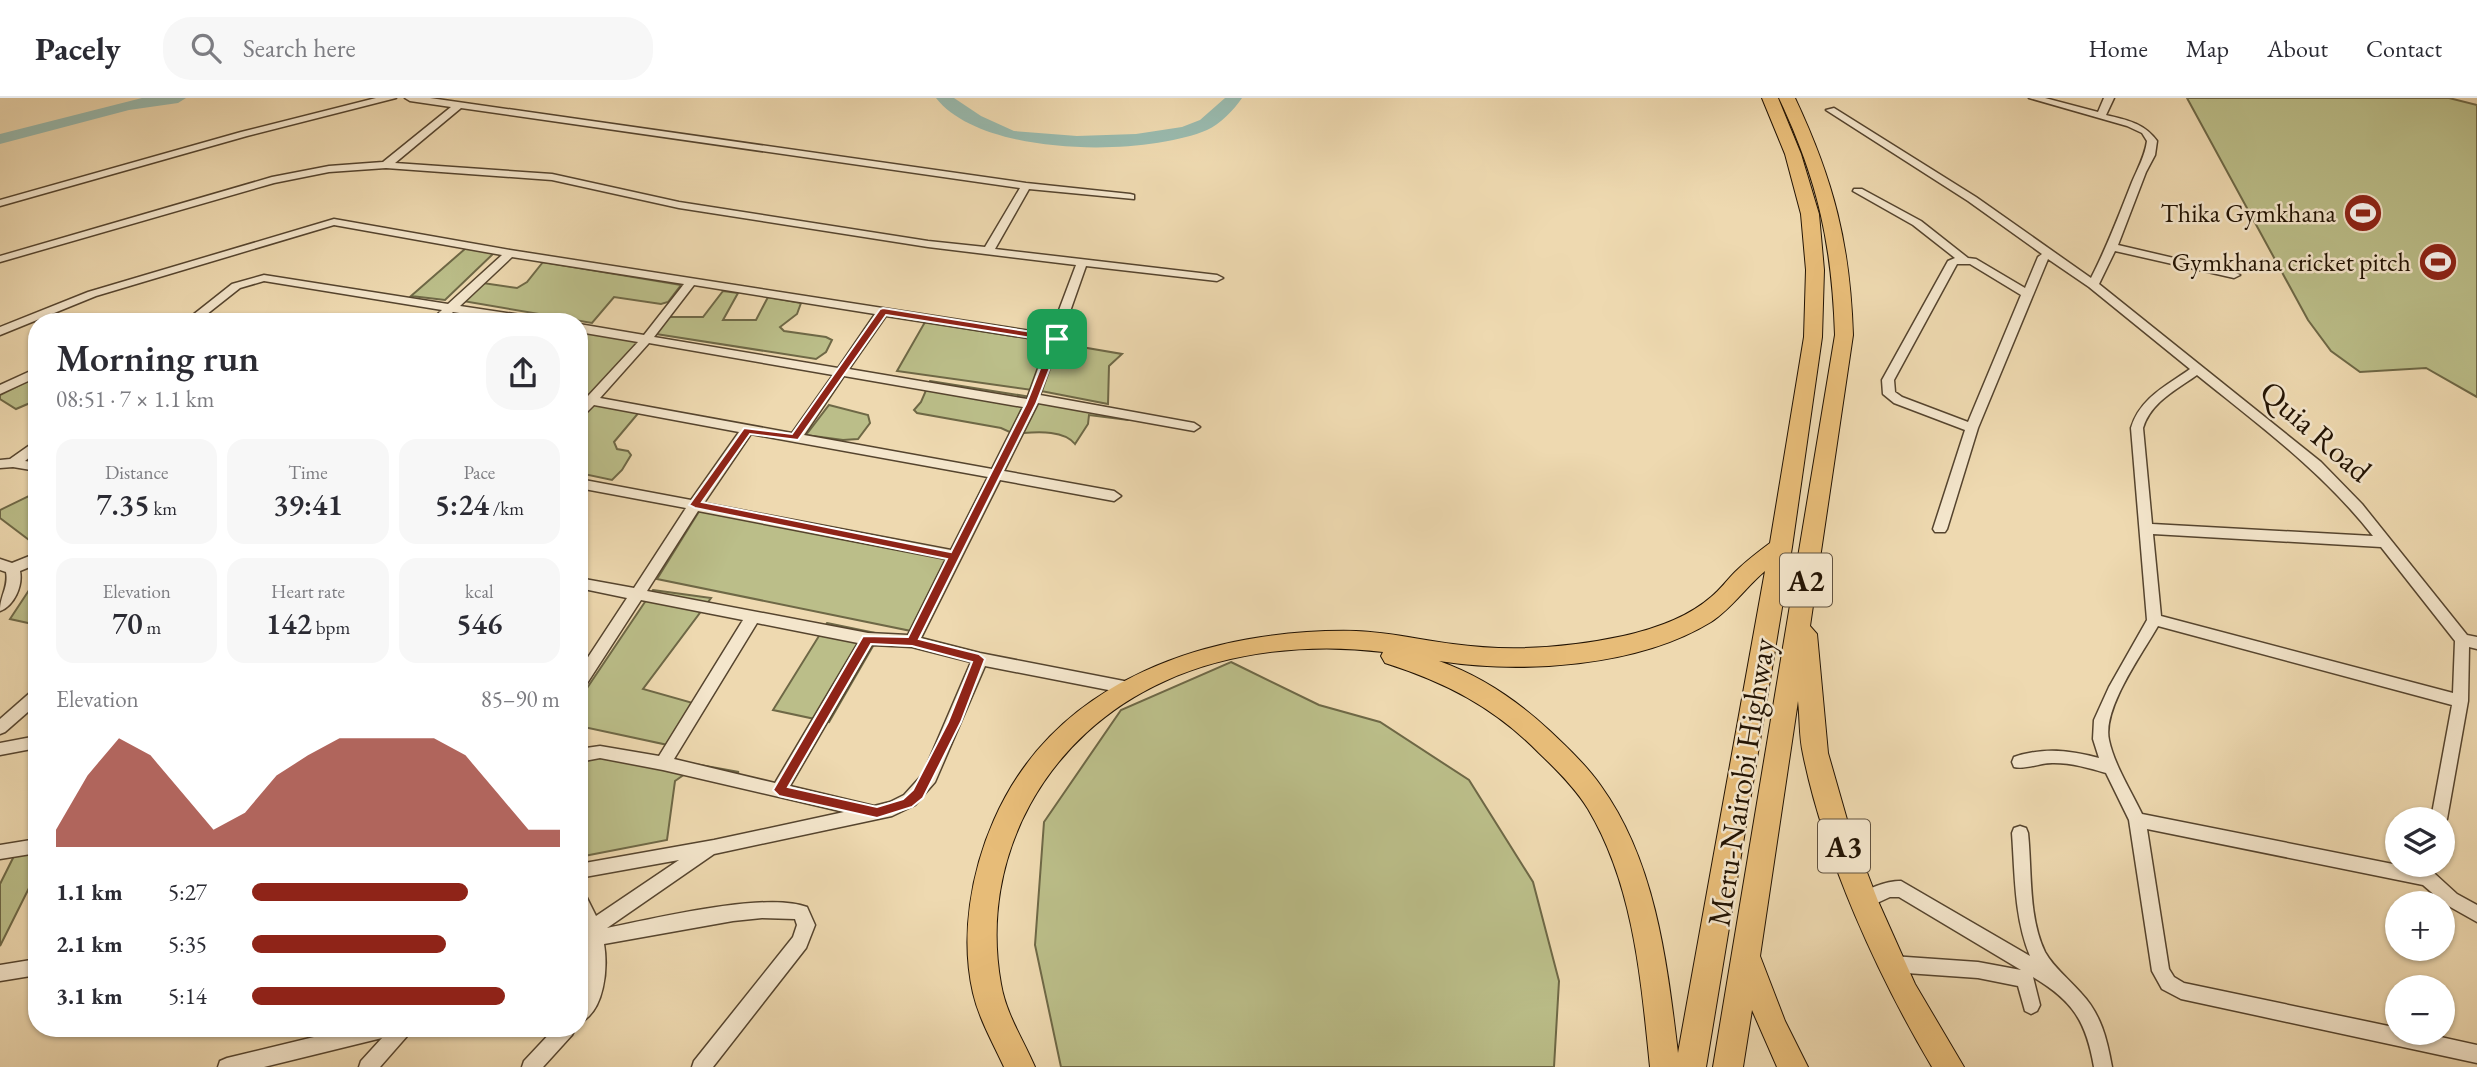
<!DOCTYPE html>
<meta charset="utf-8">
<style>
body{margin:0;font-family:"EB Garamond",serif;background:#f7f7f7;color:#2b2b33;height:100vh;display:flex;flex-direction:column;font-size:26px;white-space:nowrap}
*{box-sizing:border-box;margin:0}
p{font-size:23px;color:#7c7c81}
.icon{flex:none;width:38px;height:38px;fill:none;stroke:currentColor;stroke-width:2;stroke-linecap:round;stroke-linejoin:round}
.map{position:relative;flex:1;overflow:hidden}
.details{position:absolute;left:28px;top:215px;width:560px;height:724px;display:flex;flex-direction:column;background:#fff;border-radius:28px;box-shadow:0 2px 5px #0004}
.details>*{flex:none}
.buttons{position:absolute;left:2385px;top:709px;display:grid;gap:14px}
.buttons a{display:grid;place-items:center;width:70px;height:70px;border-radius:50%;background:#fff;box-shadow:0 2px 5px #0004;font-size:35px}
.pin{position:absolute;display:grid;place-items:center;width:60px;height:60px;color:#fff;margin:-30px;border-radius:14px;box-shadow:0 4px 10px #0006}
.round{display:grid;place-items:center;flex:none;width:74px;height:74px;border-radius:28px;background:#f7f7f7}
.overview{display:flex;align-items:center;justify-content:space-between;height:119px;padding:0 28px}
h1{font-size:38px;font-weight:600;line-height:52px}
.figures{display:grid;grid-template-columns:repeat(3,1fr);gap:10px;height:119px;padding:7px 28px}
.figures div{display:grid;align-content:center;border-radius:18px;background:#f7f7f7;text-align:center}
.figures b{font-size:30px;font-weight:600}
.figures small{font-size:19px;font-weight:400}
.figures p{font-size:19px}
.chart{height:196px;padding:14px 28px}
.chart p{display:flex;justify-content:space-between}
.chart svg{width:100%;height:126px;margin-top:7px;fill:#8f2418;opacity:.7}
ul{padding:0 28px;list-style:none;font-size:23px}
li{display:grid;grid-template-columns:112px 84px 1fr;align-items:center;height:52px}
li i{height:18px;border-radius:9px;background:#8f2418}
header{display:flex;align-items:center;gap:42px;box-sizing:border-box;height:98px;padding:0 35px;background:#fff;border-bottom:2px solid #e1e1e2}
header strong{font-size:33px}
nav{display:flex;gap:38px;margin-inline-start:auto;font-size:24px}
.search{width:490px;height:63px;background:#f7f7f7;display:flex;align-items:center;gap:18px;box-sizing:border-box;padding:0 24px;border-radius:28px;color:#7c7c81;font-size:26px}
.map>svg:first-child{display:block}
</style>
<header>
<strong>Pacely</strong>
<div class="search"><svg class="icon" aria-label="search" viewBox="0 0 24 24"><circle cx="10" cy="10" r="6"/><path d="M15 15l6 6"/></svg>Search here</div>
<nav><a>Home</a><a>Map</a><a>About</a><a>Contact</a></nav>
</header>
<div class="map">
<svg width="2477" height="969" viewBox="0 0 2477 969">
<rect width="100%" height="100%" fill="#eed9b0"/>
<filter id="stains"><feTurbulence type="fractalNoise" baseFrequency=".00286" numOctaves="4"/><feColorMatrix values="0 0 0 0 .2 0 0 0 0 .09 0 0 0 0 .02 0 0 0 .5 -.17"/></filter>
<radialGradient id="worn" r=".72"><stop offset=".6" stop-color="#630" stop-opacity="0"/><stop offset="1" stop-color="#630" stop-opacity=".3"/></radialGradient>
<g fill="#bbbe89" stroke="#6e6846" stroke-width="2">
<polygon points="2187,0 2449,0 2477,7 2477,299 2426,270 2360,274 2331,253 2308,222"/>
<polygon points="466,150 495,154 445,202 411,198"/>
<polygon points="543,164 681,187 668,204 661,206 614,199 592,225 457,202 483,185 517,190 527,184"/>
<polygon points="723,193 738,195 723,222 756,222 768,199 801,205 797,216 780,229 784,233 826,239 832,242 826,254 816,261 656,236 669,219 703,219"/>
<polygon points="925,224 1050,244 1032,292 897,273"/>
<polygon points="579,229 645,240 595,298 579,295"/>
<polygon points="1058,245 1122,256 1109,268 1108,306 1041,293"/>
<polygon points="37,278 37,302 16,311 0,301 0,297"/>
<polygon points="930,283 1031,299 1014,336 1001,330 917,315 914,312 921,304"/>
<path d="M1037,300l98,15 -7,7 -39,-5 -1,9 -13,20c-11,-14 -37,-12 -53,-11z"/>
<polygon points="596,303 641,312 614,344 617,351 628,353 631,357 622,372 612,382 579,375 579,321"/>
<polygon points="829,307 868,317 870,325 858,341 843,342 806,337"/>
<polygon points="37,394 37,448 0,420 0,412"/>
<polygon points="703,407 956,461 921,535 657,481"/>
<polygon points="37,480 37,527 10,521"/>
<polygon points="653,492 711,500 643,591 693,605 668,647 579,628 579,602"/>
<polygon points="827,525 880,536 829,624 773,612"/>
<polygon points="1231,564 1319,607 1380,624 1469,682 1533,784 1559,883 1554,969 1061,969 1035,847 1044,724 1121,612"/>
<polygon points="623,653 739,674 712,678 685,676 675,683 667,742 579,759 579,661"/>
<polygon points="37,748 37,774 0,848 0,786 18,750"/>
</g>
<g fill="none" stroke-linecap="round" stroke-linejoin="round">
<g fill="#99baae" fill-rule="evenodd">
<polygon points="142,0 186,0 178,5 129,12 0,46 0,36"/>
<path d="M936,0h18l27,18 33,15 63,5 59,-2 46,-7 18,-7 25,-22h17c-8,12 -22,26 -35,32 -64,27 -225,27 -271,-32z"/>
</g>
<g stroke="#55442e" stroke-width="3">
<g id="minor">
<polygon points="376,0 396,0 247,38 0,108 0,102 241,34"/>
<path d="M405,0h25l596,85 104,11 4,1v4l-105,-10 -34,60 222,26 6,3 -6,3 -131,-15 -25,71 2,2 -4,3 -19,53 154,28 6,4 -6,4 -156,-28 -34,68 110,20 7,5 -7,5 -114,-21 -79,158 59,15 149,29 5,2 2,4 -2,4 -5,2 -144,-28 -50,116 -20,23 -23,11 -178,38 -107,74c45,-9 160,-37 200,-21l8,18 -9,23 -93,119h-21l2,-6 99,-124 4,-12 -2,-6 -33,-1 -29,3 -129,23c4,23 1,68 -25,79v-24l6,-12 3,-14 -2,-31 -7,3v-18l3,-2 -3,-6v-28l6,3 11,22 83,-56 -100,18v-14l135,-24 130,-28 -181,-42 -63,-12 -21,4v-13l21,-3 59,10 84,-136 -102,-20 -57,88 -5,2v-19l48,-73 -48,-10v-10l55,10 52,-80 -107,-20v-9l112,21 48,-68 -145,-27 -11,11 -4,1v-12l3,-3h-3v-8l9,2 50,-54 -59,-10v-8l65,11 40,-51 -172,-27 -52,49 81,12 6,4h-28l-66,-10 -11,10h-13l13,-12 -178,-29 -24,7 -43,34h-13l48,-38 32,-9 184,29 54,-49 -168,-30 -238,71 -96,39v-8l88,-35 246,-73 176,31 540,84 26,-69 -148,-18 -249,-39 -127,-28 -166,-12 -57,4 -55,11 -274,79v-6l272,-79 57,-11 54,-4 68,-55 -41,-6zM461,10l559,80 -35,59 -57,-6 -249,-39 -127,-28 -157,-11zM694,187l181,29 -37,54 -184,-31zM886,218l162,25 -21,58 -178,-30zM649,245l184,32 -41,58 -192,-35zM844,278l179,31 -31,62 -188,-34zM751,336l237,43 -37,73 -247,-47zM698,413l248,48 -38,76 -40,-2 -221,-42zM757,525l101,20 -83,140 -101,-24zM872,547l40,2 59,15 -48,112 -19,21 -14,7 -16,4 -84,-20z"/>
<path d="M2029,0h16l53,14 6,-14h10l-8,17c21,5 38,8 51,26l-2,14 -9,17 -28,73 116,27 6,3 -6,3 -119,-27 -16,33 222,178 41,42 105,131 10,2v12l-8,-2 -1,54 -21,118 -4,6v-6h-12l21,-114 -294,-79c-16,28 -56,83 -49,114 5,24 22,51 33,74l286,57 6,2 23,21 20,11v17l-32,-18 -22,-19 -276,-56 22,140 5,8 10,6 214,45v4h20l59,13v18l-296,-64 -19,-10 -10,-18 -23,-151 -23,-47c-17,-5 -34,-10 -52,-10 -12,-1 -28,7 -40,4l-2,-5 2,-5c30,-10 55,-7 85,1l-6,-19 1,-19 15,-33 38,-67 -16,-192c9,-30 35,-42 59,-59l-101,-82 -41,-28 -70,169 -31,101 -2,3h-10l-2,-3 32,-99 -71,-27 -11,-9 -1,-14 66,-119 7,-3 -42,-33 -60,-34 1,-2h8l59,32 47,37 8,1 49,29 13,-31 4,-3 -74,-53 -142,-91 8,-2 142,89 115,81c16,-31 28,-63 41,-96 6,-14 13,-26 15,-41l-5,-8 -15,-7zM1957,166h13l51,31 -53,127 -66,-25 -7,-5 -1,-12zM2197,277c63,51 126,97 176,161l-221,-12 -9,-96c8,-26 33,-38 54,-53zM2153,436l228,13 74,94 -2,52 -292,-77z"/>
<polygon points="37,270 37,279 0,296 0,287"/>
<polygon points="37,342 37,353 25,363 37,365 37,373 13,369 0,370 0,362 10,361"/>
<path d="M37,455v11l-17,7c3,15 -6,35 -20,40 0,-16 9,-24 6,-39l-6,-2v-11l12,4z"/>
<polygon points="37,591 37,606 5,634 0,636 0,621 32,593"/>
<polygon points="37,638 37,650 0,657 0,645"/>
<path d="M2020,728l6,2 2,5c4,38 0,83 17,119 9,16 24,27 36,41 20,21 26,46 31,74h-18c-8,-46 -21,-66 -61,-90l7,28 -3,6 -6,3 -6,-3 -7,-25 -40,-8 -86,-6 -6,-2 -3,-6 3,-6 6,-2 86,6 43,8 -122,-73h-9l-26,12 -6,-3 -2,-5c7,-13 31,-20 45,-20l129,75c-16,-39 -15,-82 -18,-123l2,-5z"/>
<polygon points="37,741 37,755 0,761 0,747"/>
<polygon points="37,861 37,877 0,883 0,867"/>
<polygon points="347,931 411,931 408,937 380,969 359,969 361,963 382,940 264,969 218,969 220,963 227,960"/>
<polygon points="554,931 575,931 572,937 543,969 522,969 524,963"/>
</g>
</g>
<g stroke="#221303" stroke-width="2">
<g id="trunk">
<path d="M1762,0h16l23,56 18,60 5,56 -2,67 -30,210 -86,520h-56c-9,-87 -16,-181 -62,-258 -13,-21 -31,-39 -49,-56 -45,-46 -94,-71 -154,-90l-4,-7 2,-4c-72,-9 -152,-1 -218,29 -118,53 -187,175 -164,303 5,30 22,55 34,83h-31c-11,-24 -25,-48 -31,-74 -13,-56 -2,-121 21,-173 62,-142 218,-192 362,-189 33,1 65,9 97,13 57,8 114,4 170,-8 31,-7 64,-18 88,-39 9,-7 16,-17 24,-25 11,-11 23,-20 35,-29l34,-206 2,-67 -5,-56 -16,-60zM1765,473l-87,482c-11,-90 -22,-191 -77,-267 -14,-20 -33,-38 -51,-55 -32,-30 -69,-55 -111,-70 83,13 199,6 272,-39 21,-14 35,-35 54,-51z"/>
<path d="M1779,0h16c39,83 55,146 58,237l-43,291 7,8 11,119 20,70 30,78 37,83 49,83h-32c-54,-91 -108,-209 -129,-313 -4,-17 -3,-36 -5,-53l-38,255 25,65 23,46h-31l-25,-57 -9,57h-30l122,-732c-3,-91 -17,-154 -56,-237z"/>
</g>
</g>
<use href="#minor" fill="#f4e6cc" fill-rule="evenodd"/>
<use href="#trunk" fill="#e7bc78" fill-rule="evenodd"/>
</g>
<path fill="#8f2418" stroke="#fff" stroke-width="2" fill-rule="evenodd" d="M883,210l174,28 4,3 -25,65 -117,235 60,15 6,5 -24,63 -38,76 -11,9 -35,11 -98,-22 -6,-6 90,-154 45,1 39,-78 -252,-51 -6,-3 55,-77 48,6 88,-125zM886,217l165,26 -25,63 -75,148 -249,-50 48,-68 48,6zM871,546l41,2 60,16 -24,60 -35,68 -10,9 -26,8 -89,-20z"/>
<defs>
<g id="stadium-disc" transform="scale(2.0125)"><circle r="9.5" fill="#8f2418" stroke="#f4e6cc"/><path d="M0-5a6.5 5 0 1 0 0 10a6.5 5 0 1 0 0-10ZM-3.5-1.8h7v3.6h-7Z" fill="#fff"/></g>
</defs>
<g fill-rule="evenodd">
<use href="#stadium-disc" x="2363" y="115"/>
<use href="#stadium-disc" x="2438" y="164"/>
</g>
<g text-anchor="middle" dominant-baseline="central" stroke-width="5" stroke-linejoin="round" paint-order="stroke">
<g font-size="26" fill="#221303" stroke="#f4e6cc" text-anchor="end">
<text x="2336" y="115">Thika Gymkhana</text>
<text x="2411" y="164">Gymkhana cricket pitch</text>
</g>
<g fill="#f4e6cc" stroke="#61523f" stroke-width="2">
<rect x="1780" y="455.5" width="52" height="53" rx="5"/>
<rect x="1818" y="721.5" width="52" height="53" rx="5"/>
</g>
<g font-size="30" font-weight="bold" fill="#221303">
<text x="1806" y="482">A2</text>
<text x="1844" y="748">A3</text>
</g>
<g font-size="32" fill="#221303" stroke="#f4e6cc">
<text transform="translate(2316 333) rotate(41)">Quia Road</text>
<text transform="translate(1741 684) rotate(-81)">Meru-Nairobi Highway</text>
</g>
</g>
<rect width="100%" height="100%" filter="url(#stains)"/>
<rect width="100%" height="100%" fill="url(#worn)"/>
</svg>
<div class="buttons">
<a><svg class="icon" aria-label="layers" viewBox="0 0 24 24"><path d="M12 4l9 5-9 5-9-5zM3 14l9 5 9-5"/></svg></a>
<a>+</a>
<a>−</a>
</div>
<div class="pin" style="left:1057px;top:241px;background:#1e9e55"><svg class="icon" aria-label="arrive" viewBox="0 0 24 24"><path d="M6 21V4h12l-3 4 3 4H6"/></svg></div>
<section class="details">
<div class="overview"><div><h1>Morning run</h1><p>08:51 · 7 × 1.1 km</p></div><a class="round"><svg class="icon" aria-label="share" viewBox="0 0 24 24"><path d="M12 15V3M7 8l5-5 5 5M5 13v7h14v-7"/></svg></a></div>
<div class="figures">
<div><p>Distance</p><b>7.35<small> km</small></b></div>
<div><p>Time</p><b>39:41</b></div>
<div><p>Pace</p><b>5:24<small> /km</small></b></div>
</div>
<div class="figures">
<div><p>Elevation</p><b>70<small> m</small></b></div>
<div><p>Heart rate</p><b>142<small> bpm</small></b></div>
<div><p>kcal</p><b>546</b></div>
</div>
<div class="chart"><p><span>Elevation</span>85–90 m</p>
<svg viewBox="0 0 160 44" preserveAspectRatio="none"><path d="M0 44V38L10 19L20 6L30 12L40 25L50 38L60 32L70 19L80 12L90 6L100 6L110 6L120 6L130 12L140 25L150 38L160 38V44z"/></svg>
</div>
<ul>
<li><b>1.1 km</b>5:27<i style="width:70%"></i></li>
<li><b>2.1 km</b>5:35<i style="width:63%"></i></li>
<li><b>3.1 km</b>5:14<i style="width:82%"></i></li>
</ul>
</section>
</div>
